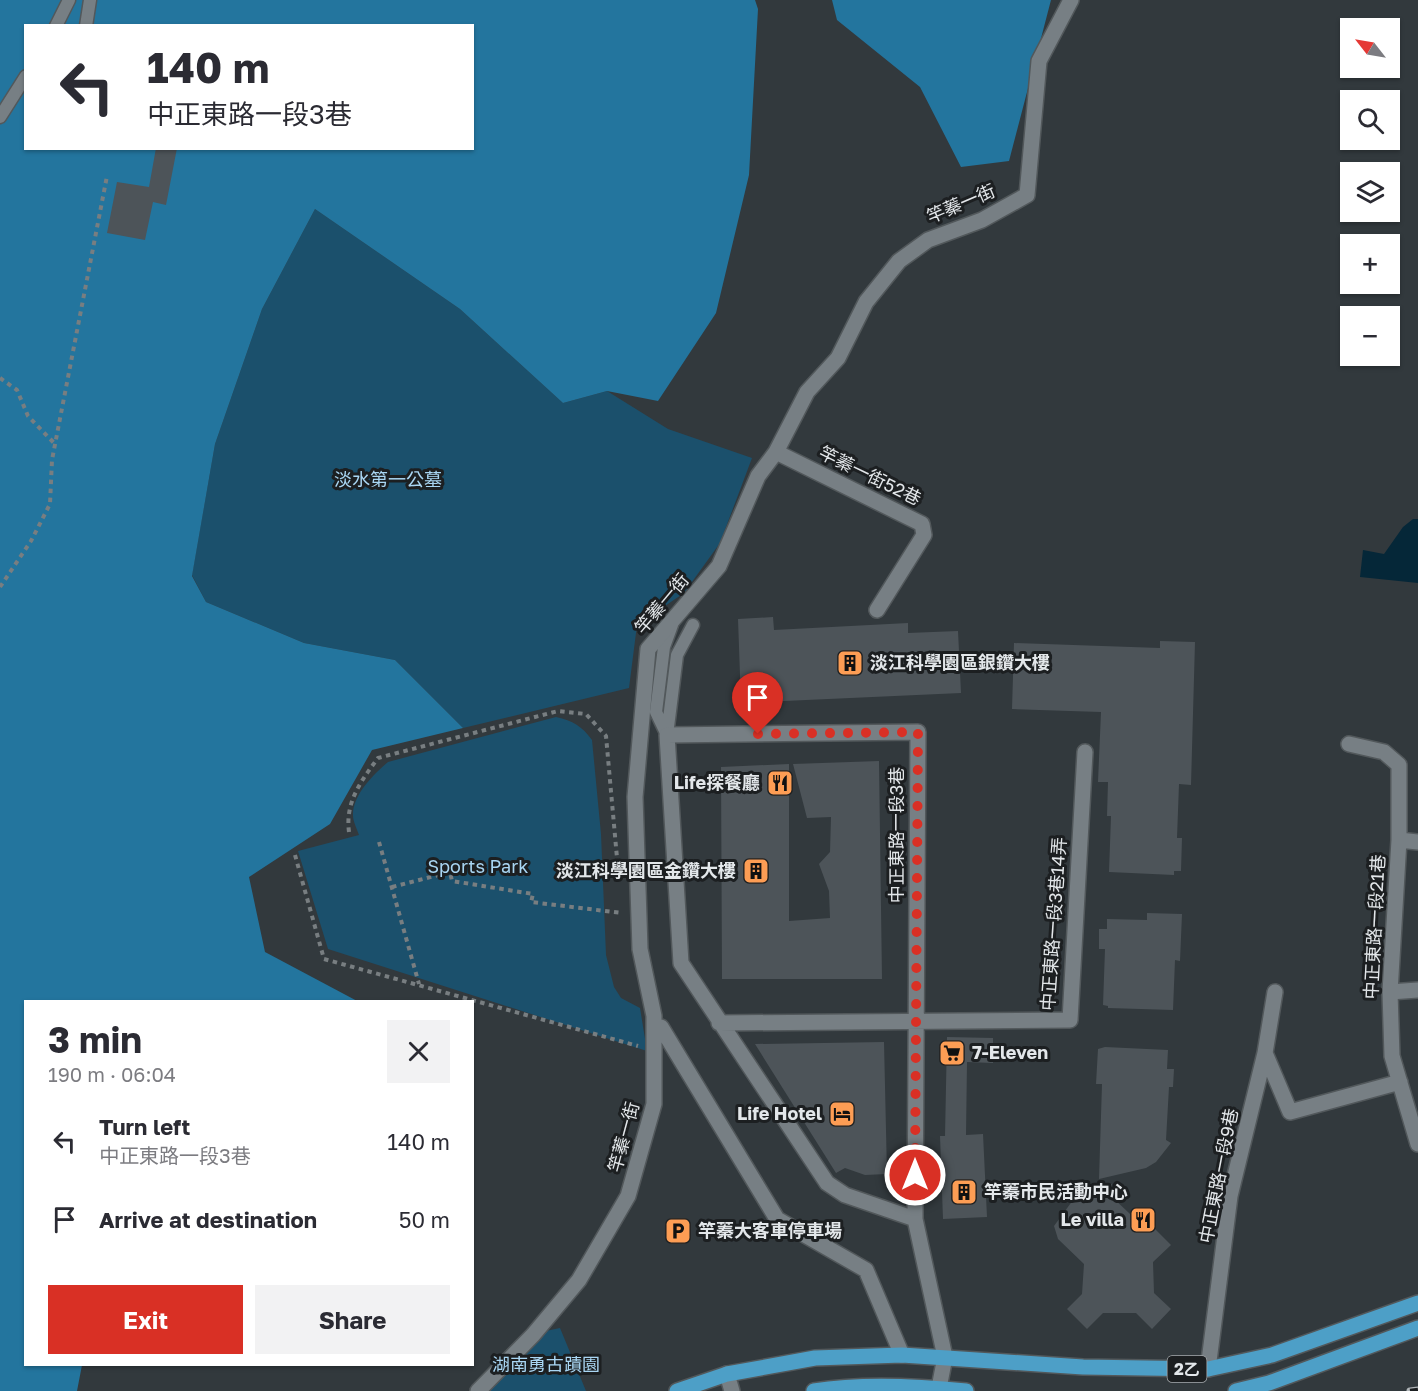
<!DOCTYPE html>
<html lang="en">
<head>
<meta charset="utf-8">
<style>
	body { margin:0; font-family:"Golos Text","Noto Sans TC",sans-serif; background:#f2f2f3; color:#2b2b33; height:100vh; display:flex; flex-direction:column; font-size:22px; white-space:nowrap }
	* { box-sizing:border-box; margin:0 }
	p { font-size:20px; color:#7c7c81 }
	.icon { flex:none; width:33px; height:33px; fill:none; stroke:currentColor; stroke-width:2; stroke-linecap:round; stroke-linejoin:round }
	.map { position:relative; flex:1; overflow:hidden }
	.details { position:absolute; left:24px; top:1000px; width:450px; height:366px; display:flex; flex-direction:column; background:#fff; border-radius:0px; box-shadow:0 2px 4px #0004 }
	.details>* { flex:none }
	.banner { position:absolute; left:24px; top:24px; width:450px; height:126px; border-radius:0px; box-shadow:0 2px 4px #0004; background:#fff; color:#2b2b33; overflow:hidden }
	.needle { width:39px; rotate:301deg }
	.tools { position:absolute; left:1340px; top:18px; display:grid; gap:12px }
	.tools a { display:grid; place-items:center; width:60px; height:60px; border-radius:0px; background:#fff; box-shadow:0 2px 4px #0004; font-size:30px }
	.pin { position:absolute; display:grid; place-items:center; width:51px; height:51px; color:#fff; margin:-62px -26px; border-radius:50% 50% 50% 0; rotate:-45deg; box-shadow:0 0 6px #0007 }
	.pin .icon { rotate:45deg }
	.me { position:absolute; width:66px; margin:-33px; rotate:0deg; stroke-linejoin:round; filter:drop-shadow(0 0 4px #0008) }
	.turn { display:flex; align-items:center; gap:21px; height:126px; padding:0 24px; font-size:27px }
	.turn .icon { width:78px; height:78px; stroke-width:2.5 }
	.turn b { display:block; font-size:42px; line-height:51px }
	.round { display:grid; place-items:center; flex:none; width:63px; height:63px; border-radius:0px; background:#f2f2f3 }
	.headline { display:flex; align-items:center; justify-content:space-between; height:102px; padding:0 24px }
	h1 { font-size:36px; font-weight:700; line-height:45px }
	.action { display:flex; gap:12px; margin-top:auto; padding:12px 24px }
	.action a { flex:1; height:69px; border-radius:0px; background:#d93025; color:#fff; font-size:24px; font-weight:700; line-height:69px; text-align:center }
	.action a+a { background:#f2f2f3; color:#2b2b33 }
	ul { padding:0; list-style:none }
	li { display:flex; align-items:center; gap:18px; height:78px; padding:0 24px }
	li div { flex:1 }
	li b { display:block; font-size:22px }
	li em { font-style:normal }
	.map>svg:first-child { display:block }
	.green { fill:#1b506c }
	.forest { fill:#23759e; fill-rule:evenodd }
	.water { fill:#052738 }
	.building { fill:#4d5459 }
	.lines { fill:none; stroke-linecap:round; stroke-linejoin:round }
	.service-casing { stroke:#52585b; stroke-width:15 }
	.minor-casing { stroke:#52585b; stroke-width:18 }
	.primary-casing { stroke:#52585b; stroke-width:18 }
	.path { stroke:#787e81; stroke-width:4; stroke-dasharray:4.5 4.5; stroke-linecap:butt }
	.service { stroke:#777f84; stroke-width:12 }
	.minor { stroke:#777f84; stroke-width:15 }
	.primary { stroke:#4d9fc7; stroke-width:15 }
	.rail-casing { stroke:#b0b5b8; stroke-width:7 }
	.rail { stroke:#1c1f21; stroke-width:4.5; stroke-dasharray:14; stroke-linecap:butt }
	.route { stroke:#d93025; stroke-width:10; stroke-dasharray:0 18 }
	.labels { text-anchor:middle; stroke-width:6; stroke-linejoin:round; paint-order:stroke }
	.shield { fill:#1c1f21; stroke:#a7abae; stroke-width:1.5 }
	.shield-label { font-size:16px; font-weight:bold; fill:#e3e7ea }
	.street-label { font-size:18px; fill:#e3e7ea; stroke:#1c1f21 }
	.park-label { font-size:18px; fill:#a9d6f3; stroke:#1c1f21 }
	.poi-label { font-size:18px; font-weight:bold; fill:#e3e7ea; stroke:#1c1f21; text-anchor:start }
</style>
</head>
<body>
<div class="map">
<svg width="1418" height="1391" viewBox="0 0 1418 1391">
	<rect width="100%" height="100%" fill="#32393d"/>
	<!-- green -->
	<path class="green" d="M315,209L460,309L563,403L607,391L668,429L752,458L720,543L684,593L637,625L629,688L463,728L395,660L304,643L206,602L192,575L215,444L262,309Z
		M556,717C573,721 582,726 592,740L601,834L606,955L614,987L621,998L640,1008L647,1051L328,949L298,851L359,835C357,829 353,821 353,816C352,795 374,774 388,762Z
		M560,1328L586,1391H486L541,1332Z"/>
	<!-- forest -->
	<path class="forest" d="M0,0H755L758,9L749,175L716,313L658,401L607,391L563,403L460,309L315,209L262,309L215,444L192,576L206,602L304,643L395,660L463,728L372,750L330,824L249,877L265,952L359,1002H26V1365H82L77,1391H0ZM26,26H472V148H26Z
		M832,0H1051L1009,161L961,167L920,87L837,20Z"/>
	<!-- water -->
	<path class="water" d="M1413,519H1418V583L1360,577L1363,550L1384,554L1403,527Z"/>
	<!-- building -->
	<path class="building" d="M156,148H177L166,205L153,202L145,240L107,233L117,182L149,187Z
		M773,617L774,630L908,623V633L958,631L961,693L741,703L738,619Z
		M1160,641L1195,642L1191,785L1179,784L1177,838H1182L1181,871H1174V875L1109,872L1111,816H1107L1108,782H1098L1101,712L1012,709L1014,643L1160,648Z
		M879,761L882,979H722L721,767L789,764V921L830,918L829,891L819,864L830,852L831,817L807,818L793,764Z
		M1147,913L1182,914L1180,961L1175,960L1173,1010L1108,1008V1006L1103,1005L1105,949H1099V929H1107V919L1147,920Z
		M947,1037L993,1038V1063L967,1062L966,1135L983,1134L987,1217L943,1219L940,1136H945Z
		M884,1042L887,1174L865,1175L845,1168L836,1173L755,1044Z
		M1105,1047L1168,1050L1167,1069H1174L1173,1087H1169L1166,1140L1171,1143L1156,1162L1146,1168L1099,1179L1102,1084H1096L1098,1049Z
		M1112,1184V1197L1146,1229L1151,1225L1171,1245L1153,1262L1154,1293L1171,1309L1152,1329L1136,1313H1103L1087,1329L1067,1309L1082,1294L1084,1264L1058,1239L1054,1226L1084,1185Z"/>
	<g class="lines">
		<!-- service casing -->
		<g class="service-casing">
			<path id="service" d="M56,26L69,0
				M86,26L90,0
				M0,117L26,76
				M672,625L664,647L656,712L667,735L677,655L693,625"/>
		</g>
		<!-- minor casing -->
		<g class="minor-casing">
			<path id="minor" d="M776,452L922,524L924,535L877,610
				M1349,744L1384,752L1399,765V840L1390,992L1392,1056L1418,1144
				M1399,840L1418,842
				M1390,992L1418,990
				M719,1023L1070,1020L1085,752
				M661,1027L777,1219L866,1270L902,1355
				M1265,1053L1290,1112L1400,1082
				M915,1219L845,1195L827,1183L681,963L667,735L918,732L915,1219L945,1357L939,1388
				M1208,1369L1230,1196L1265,1053L1275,992
				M727,1374L732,1391
				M478,1391L533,1335L579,1280L628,1196L654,1104V1016L640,949L635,797L648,649L719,566L758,476L776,452L807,392L838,358L866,302L899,261L928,240L982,220L1027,195L1039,61L1071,0"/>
		</g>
		<!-- primary casing -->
		<g class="primary-casing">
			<path id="primary" d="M677,1391L727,1374L815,1358L902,1355L1083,1367L1208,1369L1272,1355L1418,1303
				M814,1391C863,1383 917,1386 966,1391
				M1236,1391L1269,1383L1418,1328"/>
		</g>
		<!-- path -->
		<path class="path" d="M0,378L17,390L28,416L55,444
			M0,587L31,541L50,504L52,460L107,176
			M349,832C345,802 361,781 378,758L558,711L586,714L606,736L617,858
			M379,842L419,984
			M295,855L324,959L638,1046
			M392,887L450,872L452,881L533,894L531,902L622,913"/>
		<!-- service -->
		<use href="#service" class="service"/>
		<!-- minor -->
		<use href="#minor" class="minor"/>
		<!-- primary -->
		<use href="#primary" class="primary"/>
		<!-- rail casing -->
		<g class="rail-casing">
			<path id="rail" d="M1410,1391L1418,1390"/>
		</g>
		<!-- rail -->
		<use href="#rail" class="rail"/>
	</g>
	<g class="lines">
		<!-- route -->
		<path class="route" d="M758,734L918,732L915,1175"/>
	</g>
	<!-- icons -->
	<defs>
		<g id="building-square" transform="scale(1.35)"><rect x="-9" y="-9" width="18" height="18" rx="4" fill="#fd9d54" stroke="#1c1f21"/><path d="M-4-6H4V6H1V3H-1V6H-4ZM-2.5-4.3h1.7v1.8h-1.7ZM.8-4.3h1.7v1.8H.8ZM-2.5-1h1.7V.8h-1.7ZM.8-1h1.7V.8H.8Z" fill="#111"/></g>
		<g id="restaurant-square" transform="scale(1.35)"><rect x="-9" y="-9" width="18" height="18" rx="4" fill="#fd9d54" stroke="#1c1f21"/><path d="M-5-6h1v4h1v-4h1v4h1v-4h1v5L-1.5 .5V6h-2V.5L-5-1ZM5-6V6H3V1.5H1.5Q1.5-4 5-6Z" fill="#111"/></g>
		<g id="supermarket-square" transform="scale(1.35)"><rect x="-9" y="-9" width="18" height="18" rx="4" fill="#fd9d54" stroke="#1c1f21"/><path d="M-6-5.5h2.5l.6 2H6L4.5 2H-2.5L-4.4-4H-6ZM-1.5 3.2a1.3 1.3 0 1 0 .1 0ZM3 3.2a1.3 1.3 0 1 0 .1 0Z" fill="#111"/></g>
		<g id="hotel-square" transform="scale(1.35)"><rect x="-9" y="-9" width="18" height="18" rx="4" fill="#fd9d54" stroke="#1c1f21"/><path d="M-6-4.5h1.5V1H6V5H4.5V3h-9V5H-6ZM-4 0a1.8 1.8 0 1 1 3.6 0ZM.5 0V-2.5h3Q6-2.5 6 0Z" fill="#111"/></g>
		<g id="parking-square" transform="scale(1.35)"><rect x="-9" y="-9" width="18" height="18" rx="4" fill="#fd9d54" stroke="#1c1f21"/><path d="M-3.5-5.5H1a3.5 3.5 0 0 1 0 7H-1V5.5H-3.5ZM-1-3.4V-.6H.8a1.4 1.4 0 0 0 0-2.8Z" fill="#111"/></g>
	</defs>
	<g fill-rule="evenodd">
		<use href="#building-square" x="850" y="663"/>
		<use href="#restaurant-square" x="780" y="783"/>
		<use href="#building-square" x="756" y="871"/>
		<use href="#supermarket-square" x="952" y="1053"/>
		<use href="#hotel-square" x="842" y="1114"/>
		<use href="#building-square" x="964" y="1192"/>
		<use href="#restaurant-square" x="1143" y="1220"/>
		<use href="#parking-square" x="678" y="1231"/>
	</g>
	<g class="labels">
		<!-- shield labels -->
		<rect class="shield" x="1167.5" y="1356" width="39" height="26" rx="4.5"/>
		<g class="shield-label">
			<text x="1187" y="1375">2乙</text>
		</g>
		<!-- street labels -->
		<g class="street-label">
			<text transform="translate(961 204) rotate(-23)" y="6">竿蓁一街</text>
			<text transform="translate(870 476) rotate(26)" y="6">竿蓁一街52巷</text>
			<text transform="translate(662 604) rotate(-50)" y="6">竿蓁一街</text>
			<text transform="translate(897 835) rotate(-90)" y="6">中正東路一段3巷</text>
			<text transform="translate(1054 924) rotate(-86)" y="6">中正東路一段3巷14弄</text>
			<text transform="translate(1375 927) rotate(-87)" y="6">中正東路一段21巷</text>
			<text transform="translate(624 1137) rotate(-75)" y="6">竿蓁一街</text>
			<text transform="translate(1219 1176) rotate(-79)" y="6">中正東路一段9巷</text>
		</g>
		<!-- park labels -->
		<g class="park-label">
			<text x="388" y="486">淡水第一公墓</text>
			<text x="478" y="873">Sports Park</text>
			<text x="546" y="1371">湖南勇古蹟園</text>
		</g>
		<!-- poi labels -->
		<g class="poi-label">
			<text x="870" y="669">淡江科學園區銀鑽大樓</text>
			<text x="760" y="789" text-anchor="end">Life探餐廳</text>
			<text x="736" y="877" text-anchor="end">淡江科學園區金鑽大樓</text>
			<text x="972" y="1059">7-Eleven</text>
			<text x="822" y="1120" text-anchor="end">Life Hotel</text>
			<text x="984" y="1198">竿蓁市民活動中心</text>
			<text x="1124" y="1226" text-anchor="end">Le villa</text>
			<text x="698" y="1237">竿蓁大客車停車場</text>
		</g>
	</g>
</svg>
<div class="tools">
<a><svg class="needle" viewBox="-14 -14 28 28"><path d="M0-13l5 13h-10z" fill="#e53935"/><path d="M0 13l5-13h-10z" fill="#7c7c81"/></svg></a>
<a><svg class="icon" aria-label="search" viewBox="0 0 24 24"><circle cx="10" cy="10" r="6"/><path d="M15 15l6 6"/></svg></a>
<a><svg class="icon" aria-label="layers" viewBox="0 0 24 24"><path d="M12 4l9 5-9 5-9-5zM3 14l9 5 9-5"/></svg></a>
<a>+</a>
<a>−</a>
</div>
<div class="pin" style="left:758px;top:734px;background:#d93025"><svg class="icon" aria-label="arrive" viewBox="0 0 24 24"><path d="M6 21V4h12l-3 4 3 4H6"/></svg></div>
<svg class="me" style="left:915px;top:1175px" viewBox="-20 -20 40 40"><circle r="17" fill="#d93025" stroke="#fff" stroke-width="3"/><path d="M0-11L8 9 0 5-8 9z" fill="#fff"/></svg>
<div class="banner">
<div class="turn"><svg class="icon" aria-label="left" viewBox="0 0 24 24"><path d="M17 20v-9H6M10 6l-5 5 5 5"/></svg><div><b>140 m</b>中正東路一段3巷</div></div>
</div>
<section class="details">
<div class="headline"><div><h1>3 min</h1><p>190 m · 06:04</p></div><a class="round"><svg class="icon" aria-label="close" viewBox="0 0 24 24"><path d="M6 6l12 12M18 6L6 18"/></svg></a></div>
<ul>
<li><svg class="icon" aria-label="left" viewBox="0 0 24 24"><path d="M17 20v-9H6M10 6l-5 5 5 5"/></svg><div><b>Turn left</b><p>中正東路一段3巷</p></div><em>140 m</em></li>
<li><svg class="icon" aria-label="arrive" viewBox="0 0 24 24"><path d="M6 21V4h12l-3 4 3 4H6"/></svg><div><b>Arrive at destination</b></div><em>50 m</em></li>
</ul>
<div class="action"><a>Exit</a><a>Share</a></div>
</section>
</div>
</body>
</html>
